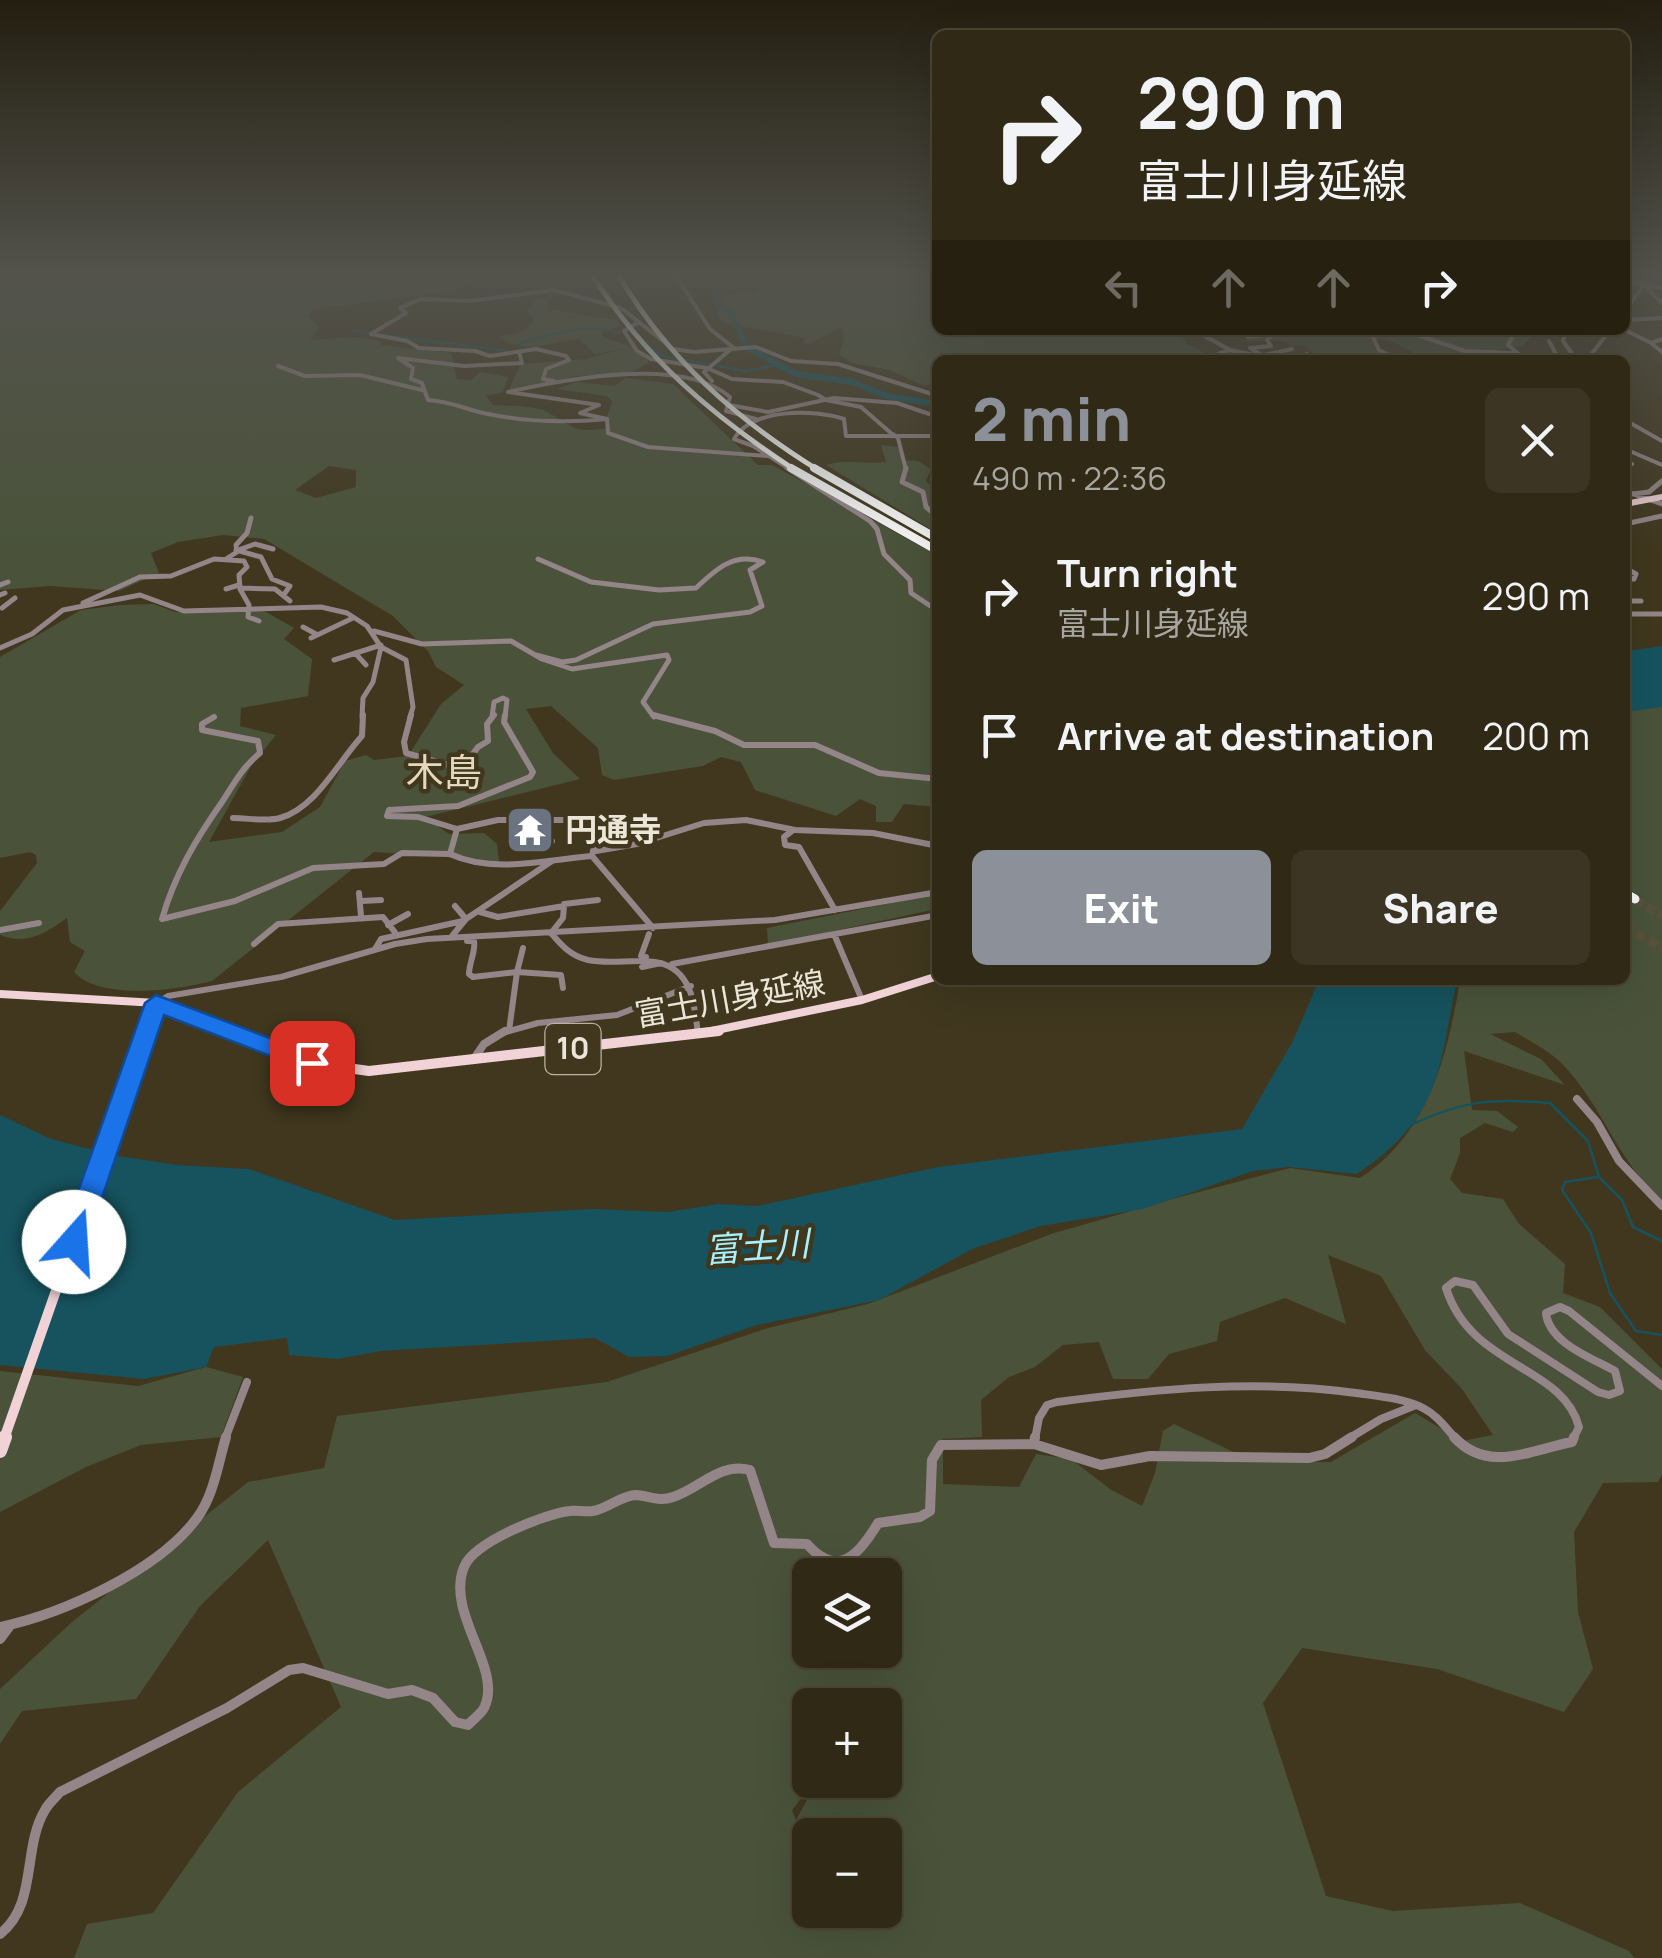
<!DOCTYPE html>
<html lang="en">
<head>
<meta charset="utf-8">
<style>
	body { margin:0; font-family:Manrope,"Noto Sans JP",sans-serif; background:#3c3523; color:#f1f3f6; height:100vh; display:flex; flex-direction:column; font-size:38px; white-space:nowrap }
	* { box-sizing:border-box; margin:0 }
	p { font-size:32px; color:#a8a6a1 }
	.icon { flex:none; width:55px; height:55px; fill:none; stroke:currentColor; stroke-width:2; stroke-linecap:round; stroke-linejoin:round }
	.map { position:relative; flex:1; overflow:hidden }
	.side { position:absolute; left:932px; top:355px; width:698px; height:630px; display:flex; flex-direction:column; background:#302916; border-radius:15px; box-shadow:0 10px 40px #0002,0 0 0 2px #4b4535 }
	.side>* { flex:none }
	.guide { position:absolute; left:932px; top:30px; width:698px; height:305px; border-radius:15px; box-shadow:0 10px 40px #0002,0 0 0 2px #4b4535; background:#302916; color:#f1f3f6; overflow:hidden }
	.tools { position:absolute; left:792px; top:1558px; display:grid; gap:20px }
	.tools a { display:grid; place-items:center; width:110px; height:110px; border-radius:15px; background:#302916; box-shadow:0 10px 40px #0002,0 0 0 2px #4b4535; font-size:50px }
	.pin { position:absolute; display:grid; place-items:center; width:85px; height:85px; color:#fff; margin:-42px; border-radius:20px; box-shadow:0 5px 15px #0006 }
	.me { position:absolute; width:110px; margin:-55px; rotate:19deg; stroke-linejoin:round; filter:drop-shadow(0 0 8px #0008) }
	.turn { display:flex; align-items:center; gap:35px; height:210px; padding:0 40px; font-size:45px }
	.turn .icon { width:130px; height:130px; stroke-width:2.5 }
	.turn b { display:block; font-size:70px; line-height:85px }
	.lanes { display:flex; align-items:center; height:95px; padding:0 40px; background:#0003; justify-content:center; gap:50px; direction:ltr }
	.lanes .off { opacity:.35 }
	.round { display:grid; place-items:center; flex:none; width:105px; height:105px; border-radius:15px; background:#3c3523 }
	.summary { display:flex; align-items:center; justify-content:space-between; height:170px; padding:0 40px }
	h1 { font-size:60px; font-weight:800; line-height:75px; color:#8c9099 }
	.primary-button { display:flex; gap:20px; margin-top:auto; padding:20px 40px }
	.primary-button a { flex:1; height:115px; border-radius:15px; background:#8c9099; color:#fff; font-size:40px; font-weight:800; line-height:115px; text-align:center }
	.primary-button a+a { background:#3c3523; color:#f1f3f6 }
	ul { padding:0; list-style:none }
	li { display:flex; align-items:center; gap:30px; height:140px; padding:0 40px }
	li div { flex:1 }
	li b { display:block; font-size:38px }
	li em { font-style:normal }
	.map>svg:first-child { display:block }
	.green { fill:#4a533a; fill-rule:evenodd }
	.water { fill:#16535e }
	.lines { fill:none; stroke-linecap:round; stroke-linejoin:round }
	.stream { stroke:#16535e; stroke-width:2.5 }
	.river { stroke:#16535e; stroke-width:6 }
	.highway-tunnel { stroke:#5a513a; stroke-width:9; stroke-dasharray:9 5; stroke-linecap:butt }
	.minor-far4 { stroke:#948588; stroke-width:4 }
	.minor-far3 { stroke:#948588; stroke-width:5 }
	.minor-far2 { stroke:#948588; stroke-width:6 }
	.minor-far1 { stroke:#948588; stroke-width:8 }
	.minor { stroke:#948588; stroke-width:10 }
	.major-far3 { stroke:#f0d2d7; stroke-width:6 }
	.major-far2 { stroke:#f0d2d7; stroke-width:8 }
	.major-far1 { stroke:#f0d2d7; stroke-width:10 }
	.major { stroke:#f0d2d7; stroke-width:14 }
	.highway { stroke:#fbfbfb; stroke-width:9 }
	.minor-bridge { stroke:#948588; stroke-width:4 }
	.highway-bridge-far1 { stroke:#fbfbfb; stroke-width:5 }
	.highway-bridge { stroke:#fbfbfb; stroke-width:8 }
	.route { fill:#1a73e8; stroke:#114b97; stroke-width:2.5 }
	.labels { text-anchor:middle; stroke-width:9; stroke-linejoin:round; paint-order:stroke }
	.shield { fill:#40371e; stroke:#b8b2a0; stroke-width:2.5 }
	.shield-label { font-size:30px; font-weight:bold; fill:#ebe6d7 }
	.poi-label { font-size:32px; font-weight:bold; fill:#ebe6d7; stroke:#40371e; text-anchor:start }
	.street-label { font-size:32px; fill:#ebe6d7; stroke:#40371e }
	.water-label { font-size:35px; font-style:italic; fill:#a7f0ff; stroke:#40371e }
	.quarter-label { font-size:38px; fill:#e4d9bc; stroke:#40371e }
</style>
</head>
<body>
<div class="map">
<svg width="1662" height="1958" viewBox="0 0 1662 1958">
	<rect width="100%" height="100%" fill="#40371e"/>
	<!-- green -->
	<path class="green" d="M0,276H498L439,293L314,309L307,315L319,327L310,340L356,337L381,341V345L451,353L457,379L471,380L480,372L508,377L503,392L486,396L493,405C510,406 535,405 549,413C577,429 573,433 608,428L606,419L612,402L607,396L557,389L577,382L615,386L626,378L673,384L758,465H772L937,555V807L904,804L892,822H876V806L860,799L836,816L755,790L741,762L721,757L703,766L614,780L602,775L598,748L551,706L526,709L553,753L580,779L425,817L449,834L484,833L497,844L499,862L475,865L447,857L374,852L212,981C178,990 100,1001 74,972L85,951L70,942L67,918C46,933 26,946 0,935V911L37,863L36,855L30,852L0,858V657L81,610L121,605L154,604L175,612L246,608L266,612L294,628L284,639L312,659L308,696L241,708L240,726L276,735L251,766L209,842L282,832L320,807L345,761L366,755L374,760L408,756L441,704L464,685L436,667L428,651L393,616L264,539L223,535L178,542L151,553L159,573L119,591L50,586L0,590ZM329,466L356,470V487L316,498L295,490Z
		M736,276H937L938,330H1160L1181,336L1187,344L1205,353L1202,360H938L937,381L924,386L890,370L852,363L839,355L844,338L841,327L809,344L803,343L806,338L723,323L716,313L724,305L720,301L722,295L757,292L756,287Z
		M538,297L548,299L549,310L617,320L620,326L602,332L604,338L633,347L649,362L631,373L576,376L508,392L521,364L586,359L627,348L595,354L579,339C542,342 535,356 497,337C512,334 530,335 534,317L526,312Z
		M1253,330H1537L1524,345L1486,352L1487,356C1472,360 1446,364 1431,360C1408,354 1396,336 1371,340L1391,358L1309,360L1308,355L1314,353L1303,345L1288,346L1290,344C1273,336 1259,343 1242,341L1254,338Z
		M881,445L898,447L902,460L918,461L931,469L926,481L937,492V533L826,465C848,458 864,465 886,462Z
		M1662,706V1201C1620,1164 1603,1108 1566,1068C1552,1052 1533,1043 1515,1032L1490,1034L1541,1059L1565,1085L1464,1051L1472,1110L1497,1111L1518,1127L1513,1132L1485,1123L1460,1138V1153L1450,1179L1462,1193L1503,1199L1519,1224L1565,1264L1563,1293L1600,1307L1662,1369V1474L1658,1482L1603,1483L1574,1532L1578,1612L1593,1669L1564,1712L1437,1669L1302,1648L1263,1703L1326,1896L1393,1911L1520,1903L1629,1951L1634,1958H74L87,1924L153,1913L238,1792L341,1707L268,1540L200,1606L136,1699L22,1711L0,1744V1689L72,1622L248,1482L324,1468L337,1416L607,1382L768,1328L868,1304L1051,1234L1180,1197L1290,1168L1360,1178C1428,1135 1448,1055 1460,980H1625V898L1636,894L1625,886V712ZM1328,1255L1381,1276L1425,1350L1462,1389L1493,1435L1462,1441L1415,1413L1331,1462H1255L1174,1424L1163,1431L1155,1473L1142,1506L1110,1489L1071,1459L1036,1454L1019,1487L943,1484V1439L982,1437L981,1400L1009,1377L1035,1367L1063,1345L1099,1342L1113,1379H1148L1169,1354L1217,1341L1220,1322L1285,1298L1346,1324ZM810,1575H885V1650H810ZM810,1705H885V1780H818L796,1820L792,1810L816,1780H810ZM810,1835H885V1910H810Z
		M937,894V909L768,945L767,928Z
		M206,1367L243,1377L221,1437L141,1445L86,1467L0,1512V1371L138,1386Z"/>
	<!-- water -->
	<path class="water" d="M1662,646V707L1625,712V657L1633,650Z
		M1319,980H1457C1438,1072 1442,1116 1357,1174L1289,1167L1253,1171L1143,1209L1041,1226L972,1249L879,1300L757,1325L667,1356L629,1357L595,1338L381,1351L337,1359L289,1355L287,1338L214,1347L206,1367L144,1379L0,1365V1115L51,1139L112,1155L177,1165L249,1169L395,1220L593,1209L668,1212L718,1204L757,1206L938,1167L1242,1129L1293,1041Z"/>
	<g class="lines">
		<!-- stream -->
		<path class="stream" d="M353,331L371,333
			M384,335L508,351
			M646,342L659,355L677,359
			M520,349V343C553,334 586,322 620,333
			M685,360L745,371L778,365L787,368
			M1413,1124C1468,1099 1490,1099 1550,1103L1588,1141L1599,1177L1622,1200L1633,1227L1662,1241
			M1597,1177L1565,1182L1562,1190L1591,1233L1610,1293L1636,1331L1662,1335"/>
		<!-- river -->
		<path class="river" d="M714,276L718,305L733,315L746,347L796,374L852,382L886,396L938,404
			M1625,279L1662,286
			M1210,356L1233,351L1271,360"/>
		<!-- highway-tunnel -->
		<path class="highway-tunnel" d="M1635,899L1662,916
			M1625,926L1662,949"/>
		<!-- minor-far4 -->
		<path class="minor-far4" d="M676,276L710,329L734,348
			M930,276L938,278
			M1625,282L1662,288
			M1648,289L1662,303
			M1625,311L1642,288L1636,276
			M1625,320L1662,318
			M639,322L624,331L637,351L651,359L707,368L732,379L783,382L818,395
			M1194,330L1230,350L1278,360
			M1247,330L1248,337L1273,334L1267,340L1271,346L1250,348L1268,359
			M1516,330L1508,345L1525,359
			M1566,330L1563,341L1575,358
			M1625,330L1651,343
			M1420,336L1465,351L1514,353
			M1373,337L1379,350L1399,360
			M1662,339L1651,343L1662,352
			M1549,341L1557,356
			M1307,354L1309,360
			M520,355L522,363L464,366L398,358L413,368L411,379L422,383L428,400C450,401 467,410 488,414C528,422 567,423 607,419
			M1264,355L1292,349
			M1524,356L1575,357
			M1593,359H1597
			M1215,360L1218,354L1229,350
			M1587,360L1610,330
			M278,366L305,376L360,375L422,390
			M554,381L543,379L546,369L569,360L566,356L536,349L490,356L475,351L419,348L407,341L371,334L406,313L400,308L421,299L470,301L554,290L621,308L673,349L694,352L756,347L791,361L838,364L938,396
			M712,381L704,372L730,350
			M826,400L861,407L892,434
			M729,405L768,412L834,398L897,403L938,417
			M607,419L580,413L599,405L508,392C566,379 683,356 730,397L726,411L756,419
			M607,419L608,433L648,447L768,456
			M1625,420L1662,441
			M898,438L906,470
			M1625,449L1662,465
			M1625,465L1632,464
			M791,470L753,446L734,439C752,408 814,409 844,419L846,436H938"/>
		<!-- minor-far3 -->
		<path class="minor-far3" d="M787,468L870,521L877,529L884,554L910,580L911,593L938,611
			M906,468L902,482L923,492L926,507L938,517
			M1625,491L1662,504
			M1633,494L1649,492L1662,481
			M938,500V508
			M1625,524L1662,516
			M241,549L255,544L273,549
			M236,550L261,557L272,579L290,586L285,593
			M226,559L237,552L236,545L247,533L251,518
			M1625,568L1636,574L1634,579H1625
			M0,585L8,582
			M226,589L239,585
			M240,589L249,605L248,617L259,621
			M0,595L5,593
			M1625,601H1641
			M83,603L140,577L171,576L214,559L244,561L247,567L239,575L240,588L275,589L290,601
			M2,608L15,598
			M1625,614H1662
			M303,627L316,634
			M374,631L422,644L511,641L542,659L572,669L667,655L669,660L643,702L654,717
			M1625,631L1629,638
			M311,638L353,618
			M381,647L406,660L413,707L410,717
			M0,648L32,634L63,610L140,595L184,611L321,607L347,613L367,626L381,647L373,682L363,698L362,717
			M355,653L366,665
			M536,655L562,662L576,660L653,624L750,612L762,606L750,570L763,562C734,552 716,569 696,588L659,590L591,582L538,559
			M334,660L381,645
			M492,717L494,702L503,698L507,700L505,717"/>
		<!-- minor-far2 -->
		<path class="minor-far2" d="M411,715L404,742L406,753L462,769L478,747L488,741L487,724L494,715
			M505,715L504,722L533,772L530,777L458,806L389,810L387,816L418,817L457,829L498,820H587L597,831L592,856L653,928
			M653,715L715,731L744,745H815L879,773L938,779
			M214,717L202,724V730L258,741L260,753C240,770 236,781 222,802C196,839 175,874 162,919L235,901L313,868L384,864L402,853L450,854
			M233,818C248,818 266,822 280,818C316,808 338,762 362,736L363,715
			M457,829L450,854C493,874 546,860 592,856
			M792,831L784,837L785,845L799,847L835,910
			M531,838L534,843L552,841
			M596,851L637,844L704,823L746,820L795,830L873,833L938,846
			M359,893L361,916
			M362,901L381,900
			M564,904L598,900
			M455,906L466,919
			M480,912L498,917L564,906L563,918L551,933
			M388,925L408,914
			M0,930L39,923
			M551,933C562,946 571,956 588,960C626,968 674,944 691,994C695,1006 696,1021 698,1033
			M834,934L862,1000
			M452,936L466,919L552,861
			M467,941H474C476,951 469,963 469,974L473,977L517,972L509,1031
			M254,944L278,924L383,917L397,935
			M523,948L517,972L561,975L563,988
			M375,949L381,939L463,921
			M646,957L641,956L649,934
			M672,964L938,915
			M642,967L661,963
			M157,1003L168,996L281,977L395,944L427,939L775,920L938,892
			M499,1034L538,1023L617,1015L691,986"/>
		<!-- minor-far1 -->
		<path class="minor-far1" d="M473,1060L484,1044L505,1031
			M1577,1099L1597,1122L1619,1161L1662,1206
			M225,1439L247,1382
			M1035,1439L1039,1418L1047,1405L1057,1402C1157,1389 1255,1379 1356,1393C1377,1396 1403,1398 1423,1408C1437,1415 1446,1428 1456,1439
			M1348,1439L1381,1419L1416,1405
			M1573,1439L1579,1427C1563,1365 1471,1368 1446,1288L1455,1281L1473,1285L1508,1334L1598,1392L1609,1395L1620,1391L1615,1371C1592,1358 1549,1343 1546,1313L1560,1307L1569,1311L1662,1386"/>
		<!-- minor -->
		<path class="minor" d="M1454,1437C1488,1474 1530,1450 1572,1442L1574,1437
			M1034,1444L1035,1437
			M0,1627C62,1614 158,1571 197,1518C214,1495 218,1464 226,1437
			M0,1639L9,1627
			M0,1934C38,1904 22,1848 45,1810C48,1804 55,1798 60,1792L227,1708L289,1670L303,1668L388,1694L412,1690L433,1698L455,1722L468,1725C472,1720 481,1714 484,1708C504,1669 445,1614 464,1567C474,1542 544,1514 570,1511C577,1510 585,1512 593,1511C607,1509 622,1495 636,1495C650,1496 659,1502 673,1497C701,1488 719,1462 750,1470L774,1543L807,1544C838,1579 859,1555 878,1523L920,1517L930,1511L932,1460L941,1445L1034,1444L1101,1465L1150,1456L1309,1458L1325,1454L1352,1437"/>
		<!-- major-far3 -->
		<path class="major-far3" d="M1625,504L1662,497"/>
		<!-- major-far2 -->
		<path class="major-far2" d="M0,994L157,1003L233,1034
			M146,1034L157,1003
			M697,1034L862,1000L938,976"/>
		<!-- major-far1 -->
		<path class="major-far1" d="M227,1031L311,1063L369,1071L719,1031
			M4,1439L147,1031"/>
		<!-- major -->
		<path class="major" d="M0,1451L5,1437"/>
		<!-- highway -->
		<path class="highway" d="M1625,893L1635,899"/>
		<!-- minor-bridge -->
		<path class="minor-bridge" d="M818,395L826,400
			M893,434L898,438"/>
		<!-- highway-bridge-far1 -->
		<path class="highway-bridge-far1" d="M593,276C645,359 714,417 795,470
			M619,276C668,359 736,419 818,470"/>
		<!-- highway-bridge -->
		<path class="highway-bridge" d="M791,468L938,551
			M814,468L938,539"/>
	</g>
	<!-- sky -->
	<linearGradient id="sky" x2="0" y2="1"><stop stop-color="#231e10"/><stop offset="0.5" stop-color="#53534c"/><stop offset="1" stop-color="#53534c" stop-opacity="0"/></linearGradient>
	<rect width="1662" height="550" fill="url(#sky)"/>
	<!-- route -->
	<path class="route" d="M156,995L320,1057L324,1063L312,1072L164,1015L87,1242L83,1250L74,1253L64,1250L60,1242L145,1003Z"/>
	<!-- icons -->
	<defs>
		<g id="temple-square" transform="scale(2.5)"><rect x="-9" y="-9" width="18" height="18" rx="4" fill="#6b7280" stroke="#40371e"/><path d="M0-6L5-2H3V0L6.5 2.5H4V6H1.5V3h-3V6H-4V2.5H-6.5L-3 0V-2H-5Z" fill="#fff"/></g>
	</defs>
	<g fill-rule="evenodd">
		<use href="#temple-square" x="530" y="830"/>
	</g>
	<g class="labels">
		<!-- shield labels -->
		<rect class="shield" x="545.5" y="1024" width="55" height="50" rx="8"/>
		<g class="shield-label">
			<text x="573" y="1059">10</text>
		</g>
		<!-- poi labels -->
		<g class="poi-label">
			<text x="565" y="841">円通寺</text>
		</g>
		<!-- street labels -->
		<g class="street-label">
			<text transform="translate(730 999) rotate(-10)" y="11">富士川身延線</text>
		</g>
		<!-- water labels -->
		<g class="water-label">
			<text transform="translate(757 1247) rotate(-4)" y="12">富士川</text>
		</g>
		<!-- quarter labels -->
		<g class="quarter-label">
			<text x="444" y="786">木島</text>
		</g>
	</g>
</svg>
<div class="tools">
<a><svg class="icon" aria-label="layers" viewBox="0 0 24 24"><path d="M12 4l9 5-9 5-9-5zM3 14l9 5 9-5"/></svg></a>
<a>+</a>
<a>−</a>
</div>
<div class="pin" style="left:312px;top:1063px;background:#d93025"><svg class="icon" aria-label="arrive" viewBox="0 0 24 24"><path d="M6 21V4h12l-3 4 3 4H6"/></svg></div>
<svg class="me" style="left:74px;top:1242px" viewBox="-20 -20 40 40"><circle r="19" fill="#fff"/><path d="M0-13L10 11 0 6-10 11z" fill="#1a73e8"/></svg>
<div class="guide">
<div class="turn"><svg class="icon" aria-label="right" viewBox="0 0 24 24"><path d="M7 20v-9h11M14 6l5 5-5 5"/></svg><div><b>290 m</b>富士川身延線</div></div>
<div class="lanes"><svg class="icon off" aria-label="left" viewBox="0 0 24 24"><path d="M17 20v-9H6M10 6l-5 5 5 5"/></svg><svg class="icon off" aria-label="ahead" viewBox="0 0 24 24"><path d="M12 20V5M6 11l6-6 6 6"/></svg><svg class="icon off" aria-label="ahead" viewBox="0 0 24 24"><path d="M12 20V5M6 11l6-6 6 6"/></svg><svg class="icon" aria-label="right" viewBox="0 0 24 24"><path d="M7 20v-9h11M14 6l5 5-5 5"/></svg></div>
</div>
<section class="side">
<div class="summary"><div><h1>2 min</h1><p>490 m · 22:36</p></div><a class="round"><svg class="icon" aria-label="close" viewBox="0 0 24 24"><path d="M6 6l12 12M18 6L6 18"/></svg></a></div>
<ul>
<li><svg class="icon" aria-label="right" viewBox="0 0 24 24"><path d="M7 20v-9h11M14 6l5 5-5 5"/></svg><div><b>Turn right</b><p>富士川身延線</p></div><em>290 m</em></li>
<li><svg class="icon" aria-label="arrive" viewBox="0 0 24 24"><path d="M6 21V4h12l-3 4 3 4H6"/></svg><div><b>Arrive at destination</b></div><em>200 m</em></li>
</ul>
<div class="primary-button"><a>Exit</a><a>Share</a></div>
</section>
</div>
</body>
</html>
